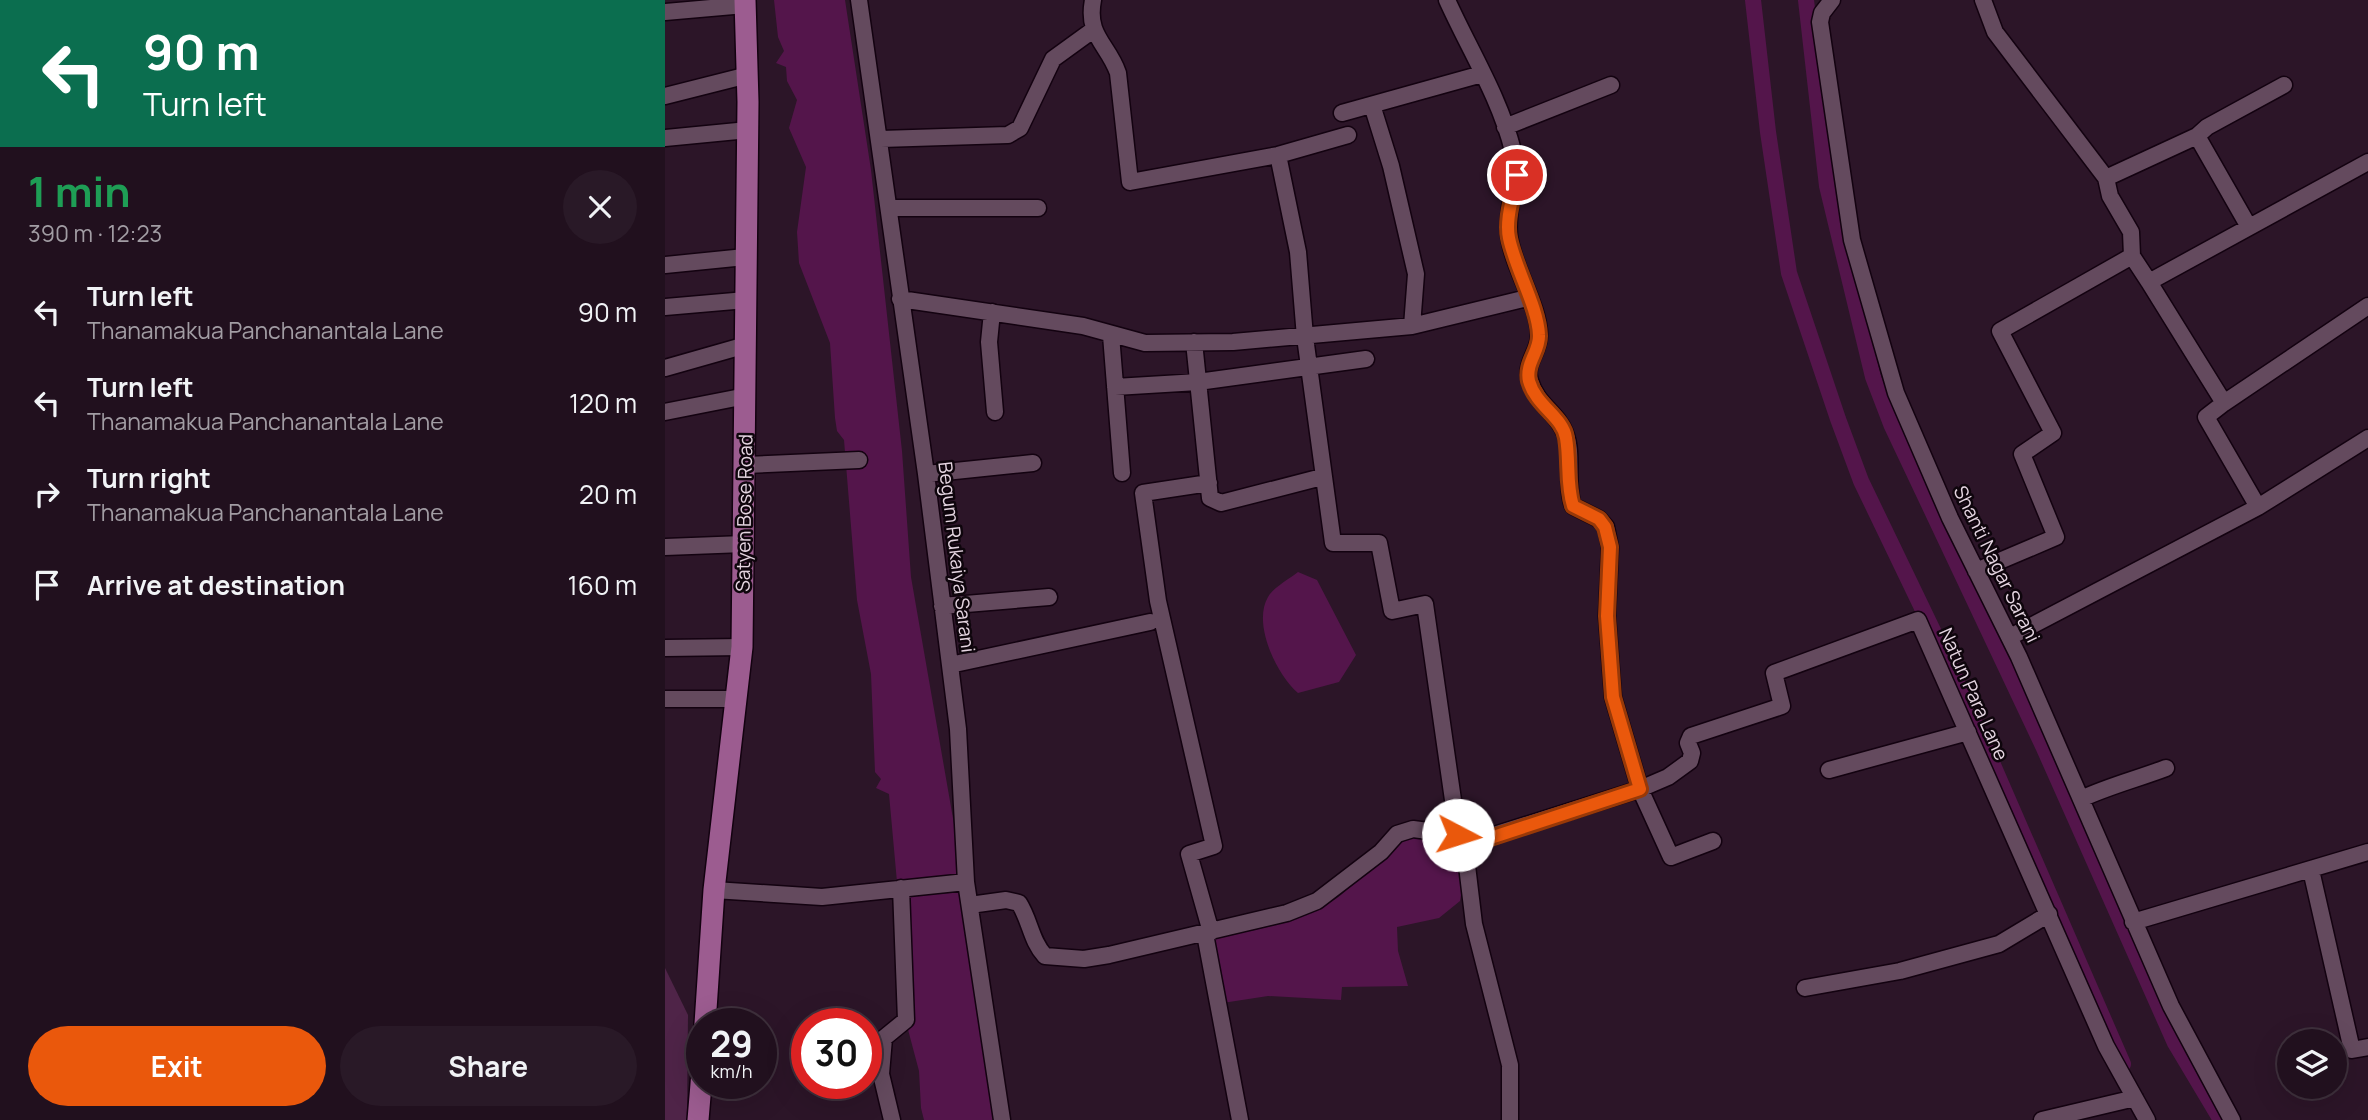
<!DOCTYPE html>
<html lang="en">
<head>
<meta charset="utf-8">
<style>
	body { margin:0; font-family:Manrope,sans-serif; background:#291927; color:#f1f3f6; height:100vh; display:flex; flex-direction:column; font-size:26px; white-space:nowrap }
	* { box-sizing:border-box; margin:0 }
	p { font-size:23px; color:#a29da4 }
	.icon { flex:none; width:38px; height:38px; fill:none; stroke:currentColor; stroke-width:2; stroke-linecap:round; stroke-linejoin:round }
	.map { position:relative; flex:1; overflow:hidden }
	.panel { display:flex; flex-direction:column; background:#21101e; width:665px }
	.panel>* { flex:none }
	.guide { background:#0b6e4f; color:#fff; overflow:hidden }
	.fabs { position:absolute; left:1612px; top:1029px; display:grid; gap:14px }
	.fabs a { display:grid; place-items:center; width:70px; height:70px; border-radius:50%; background:#21101e; box-shadow:0 7px 28px #0002,0 0 0 2px #3e303c; font-size:35px }
	.speed { position:absolute; left:21px; top:1008px; display:flex; gap:14px; font-size:35px; font-weight:700; text-align:center }
	.speed>* { display:grid; place-content:center; width:91px; height:91px; border-radius:50%; background:#21101e; box-shadow:0 7px 28px #0002,0 0 0 2px #3e303c; line-height:1 }
	.speed small { font-size:18px; font-weight:400 }
	.speed .limit { border:10px solid #d22; background:#fff; color:#111 }
	.pin { position:absolute; display:grid; place-items:center; width:60px; height:60px; color:#fff; margin:-30px; border:4px solid #fff; border-radius:50%; box-shadow:0 2px 7px #0007 }
	.me { position:absolute; width:77px; margin:-38px; rotate:95deg; stroke-linejoin:round; filter:drop-shadow(0 0 5px #0008) }
	.turn { display:flex; align-items:center; gap:24px; height:147px; padding:0 28px; font-size:32px }
	.turn .icon { width:91px; height:91px; stroke-width:2.5 }
	.turn b { display:block; font-size:49px; line-height:60px }
	.round { display:grid; place-items:center; flex:none; width:74px; height:74px; border-radius:37px; background:#291927 }
	.head { display:flex; align-items:center; justify-content:space-between; height:119px; padding:0 28px }
	h1 { font-size:42px; font-weight:700; line-height:52px; color:#1e9e55 }
	.action { display:flex; gap:14px; margin-top:auto; padding:14px 28px }
	.action a { flex:1; height:80px; border-radius:42px; background:#ea580c; color:#fff; font-size:28px; font-weight:700; line-height:80px; text-align:center }
	.action a+a { background:#291927; color:#f1f3f6 }
	ul { padding:0; list-style:none }
	li { display:flex; align-items:center; gap:21px; height:91px; padding:0 28px }
	li div { flex:1 }
	li b { display:block; font-size:26px }
	li em { font-style:normal }
	main { display:flex; flex:1; min-height:0 }
	.map>svg:first-child { display:block }
	.green { fill:#4f2448 }
	.water { fill:#54154b }
	.lines { fill:none; stroke-linecap:round; stroke-linejoin:round }
	.canal { stroke:#54154b; stroke-width:16 }
	.minor-casing { stroke:#130210; stroke-width:19 }
	.major-casing { stroke:#130210; stroke-width:24 }
	.minor { stroke:#644a5e; stroke-width:16 }
	.major { stroke:#9c5c90; stroke-width:21 }
	.route-casing { stroke:#983908; stroke-width:18 }
	.route { stroke:#ea580c; stroke-width:12 }
	.labels { text-anchor:middle; stroke-width:5; stroke-linejoin:round; paint-order:stroke }
	.street-label { font-size:19px; fill:#e5d5e1; stroke:#0e050c }
</style>
</head>
<body>
<main>
<section class="panel">
<div class="guide">
<div class="turn"><svg class="icon" aria-label="left" viewBox="0 0 24 24"><path d="M17 20v-9H6M10 6l-5 5 5 5"/></svg><div><b>90 m</b>Turn left</div></div>
</div>
<div class="head"><div><h1>1 min</h1><p>390 m · 12:23</p></div><a class="round"><svg class="icon" aria-label="close" viewBox="0 0 24 24"><path d="M6 6l12 12M18 6L6 18"/></svg></a></div>
<ul>
<li><svg class="icon" aria-label="left" viewBox="0 0 24 24"><path d="M17 20v-9H6M10 6l-5 5 5 5"/></svg><div><b>Turn left</b><p>Thanamakua Panchanantala Lane</p></div><em>90 m</em></li>
<li><svg class="icon" aria-label="left" viewBox="0 0 24 24"><path d="M17 20v-9H6M10 6l-5 5 5 5"/></svg><div><b>Turn left</b><p>Thanamakua Panchanantala Lane</p></div><em>120 m</em></li>
<li><svg class="icon" aria-label="right" viewBox="0 0 24 24"><path d="M7 20v-9h11M14 6l5 5-5 5"/></svg><div><b>Turn right</b><p>Thanamakua Panchanantala Lane</p></div><em>20 m</em></li>
<li><svg class="icon" aria-label="arrive" viewBox="0 0 24 24"><path d="M6 21V4h12l-3 4 3 4H6"/></svg><div><b>Arrive at destination</b></div><em>160 m</em></li>
</ul>
<div class="action"><a>Exit</a><a>Share</a></div>
</section>
<div class="map">
<svg width="1703" height="1120" viewBox="0 0 1703 1120">
	<rect width="100%" height="100%" fill="#2c1528"/>
	<!-- green -->
	<path class="green" d="M0,968L23,1015L22,1120H0Z"/>
	<!-- water -->
	<path class="water" d="M109,0H180L206,170L237,451L246,577L298,876L232,882L224,794L211,788L216,779L210,772L206,674L192,600L179,440L172,431L170,418L165,343L134,263L132,232L141,167L124,128L132,100L122,81L121,67L111,63L119,51L113,37Z
		M633,572L652,580L691,655L674,682L633,693C612,675 587,624 603,597C608,588 624,579 633,572Z
		M748,837L791,841L797,888L795,901L774,918L732,927L733,951L743,986L677,987L676,1000L603,996L551,1004L537,940C582,931 633,925 672,898C693,883 726,844 748,837Z
		M297,892L332,1120H259L256,1108L254,1071L241,1022L233,897Z"/>
	<g class="lines">
		<!-- canal -->
		<path class="canal" d="M1088,0L1103,132L1124,273L1173,419L1196,481L1285,666L1458,1064
			M1141,0L1162,186L1208,377L1226,424L1378,746L1510,1043L1556,1120"/>
		<!-- minor casing -->
		<g class="minor-casing">
			<path id="minor" d="M194,0L261,474L293,729L301,882L337,1120
				M428,0C421,36 443,44 453,73L465,182L613,155L683,135
				M782,0C804,49 835,98 848,151C854,181 841,206 844,235C847,266 875,307 874,336C874,352 859,364 865,381C872,405 892,412 900,433C909,455 900,483 908,506L934,519L941,527L945,547L942,616L948,697L975,789L807,842L800,849L809,924L845,1065V1120
				M1167,0L1157,13L1155,22L1187,240L1231,393L1285,518L1354,657L1506,1006L1567,1120
				M1318,0L1330,32L1441,178L1445,196L1466,232L1467,256
				M0,12L80,5
				M0,96L83,75
				M707,105L726,166L751,274L747,326
				M677,113L817,74
				M840,127L946,85
				M1532,136L1584,227
				M0,138L83,130
				M216,139L343,135L355,128L388,59L428,30
				M613,155L633,252L640,337L668,543H714L727,611L760,604L793,835
				M1441,178L1532,136L1542,127L1619,85
				M225,208H373
				M0,265L80,257
				M235,299L418,326L480,343L568,342L747,326L862,298
				M0,307L81,300
				M327,312L324,342L330,412
				M446,335L457,473
				M529,342L545,498L556,503L657,477
				M0,368L81,345
				M450,387L533,382L701,359
				M1559,403L1703,306
				M0,412L81,396
				M81,465L194,460
				M261,474L368,463
				M544,483L478,493L493,601L549,846L524,854L546,932
				M1593,507L1703,438
				M0,547L79,544
				M1311,571L1391,537L1357,454L1388,433L1335,331L1467,256L1484,282L1703,162
				M277,606L384,597
				M1345,637L1593,507L1541,417L1559,403L1484,282
				M0,648L77,647
				M285,665L485,622
				M0,699H70
				M1164,770L1303,732
				M1416,799C1444,786 1472,779 1501,768
				M1048,841L1006,857L975,789L1003,777L1025,761L1027,753L1023,743L1026,736L1117,706L1109,673L1253,620L1441,1046L1482,1120
				M1646,870L1687,1050L1703,1047
				M49,890L157,897L301,882
				M305,905L341,900L354,903C365,920 366,941 380,956L419,959L444,955L622,913L652,901L716,852L732,834L748,829L793,835L801,842
				M1468,922L1703,852
				M540,934L575,1120
				M1140,988L1235,971L1334,944L1384,914
				M227,1120L216,1074L219,1038L241,1020L236,888
				M1377,1120L1470,1098"/>
		</g>
		<!-- major casing -->
		<g class="major-casing">
			<path id="major" d="M40,1024L49,890L77,647L83,102L80,0
				M33,1120L37,1072"/>
		</g>
		<!-- minor -->
		<use href="#minor" class="minor"/>
		<!-- major -->
		<use href="#major" class="major"/>
	</g>
	<g class="lines">
		<!-- route casing -->
		<g class="route-casing">
			<path id="route" d="M793,835L804,845L975,789L948,697L942,616L945,547L940,527L934,519L908,506C901,484 905,461 901,438C898,417 871,406 864,381C860,363 875,351 874,335C873,307 850,268 844,238C840,218 849,195 852,175"/>
		</g>
		<!-- route -->
		<use href="#route" class="route"/>
	</g>
	<g class="labels">
		<!-- street labels -->
		<g class="street-label">
			<text transform="translate(79 513) rotate(-89)" y="7">Satyen Bose Road</text>
			<text transform="translate(292 557) rotate(83)" y="7">Begum Rukaiya Sarani</text>
			<text transform="translate(1332 564) rotate(64)" y="7">Shanti Nagar Sarani</text>
			<text transform="translate(1309 694) rotate(66)" y="7">Natun Para Lane</text>
		</g>
	</g>
</svg>
<div class="fabs">
<a><svg class="icon" aria-label="layers" viewBox="0 0 24 24"><path d="M12 4l9 5-9 5-9-5zM3 14l9 5 9-5"/></svg></a>
</div>
<div class="speed"><div>29<small>km/h</small></div><div class="limit">30</div></div>
<div class="pin" style="left:852px;top:175px;background:#d93025"><svg class="icon" aria-label="arrive" viewBox="0 0 24 24"><path d="M6 21V4h12l-3 4 3 4H6"/></svg></div>
<svg class="me" style="left:793px;top:835px" viewBox="-20 -20 40 40"><circle r="19" fill="#fff"/><path d="M0-13L10 11 0 6-10 11z" fill="#ea580c"/></svg>
</div>
</main>
</body>
</html>
